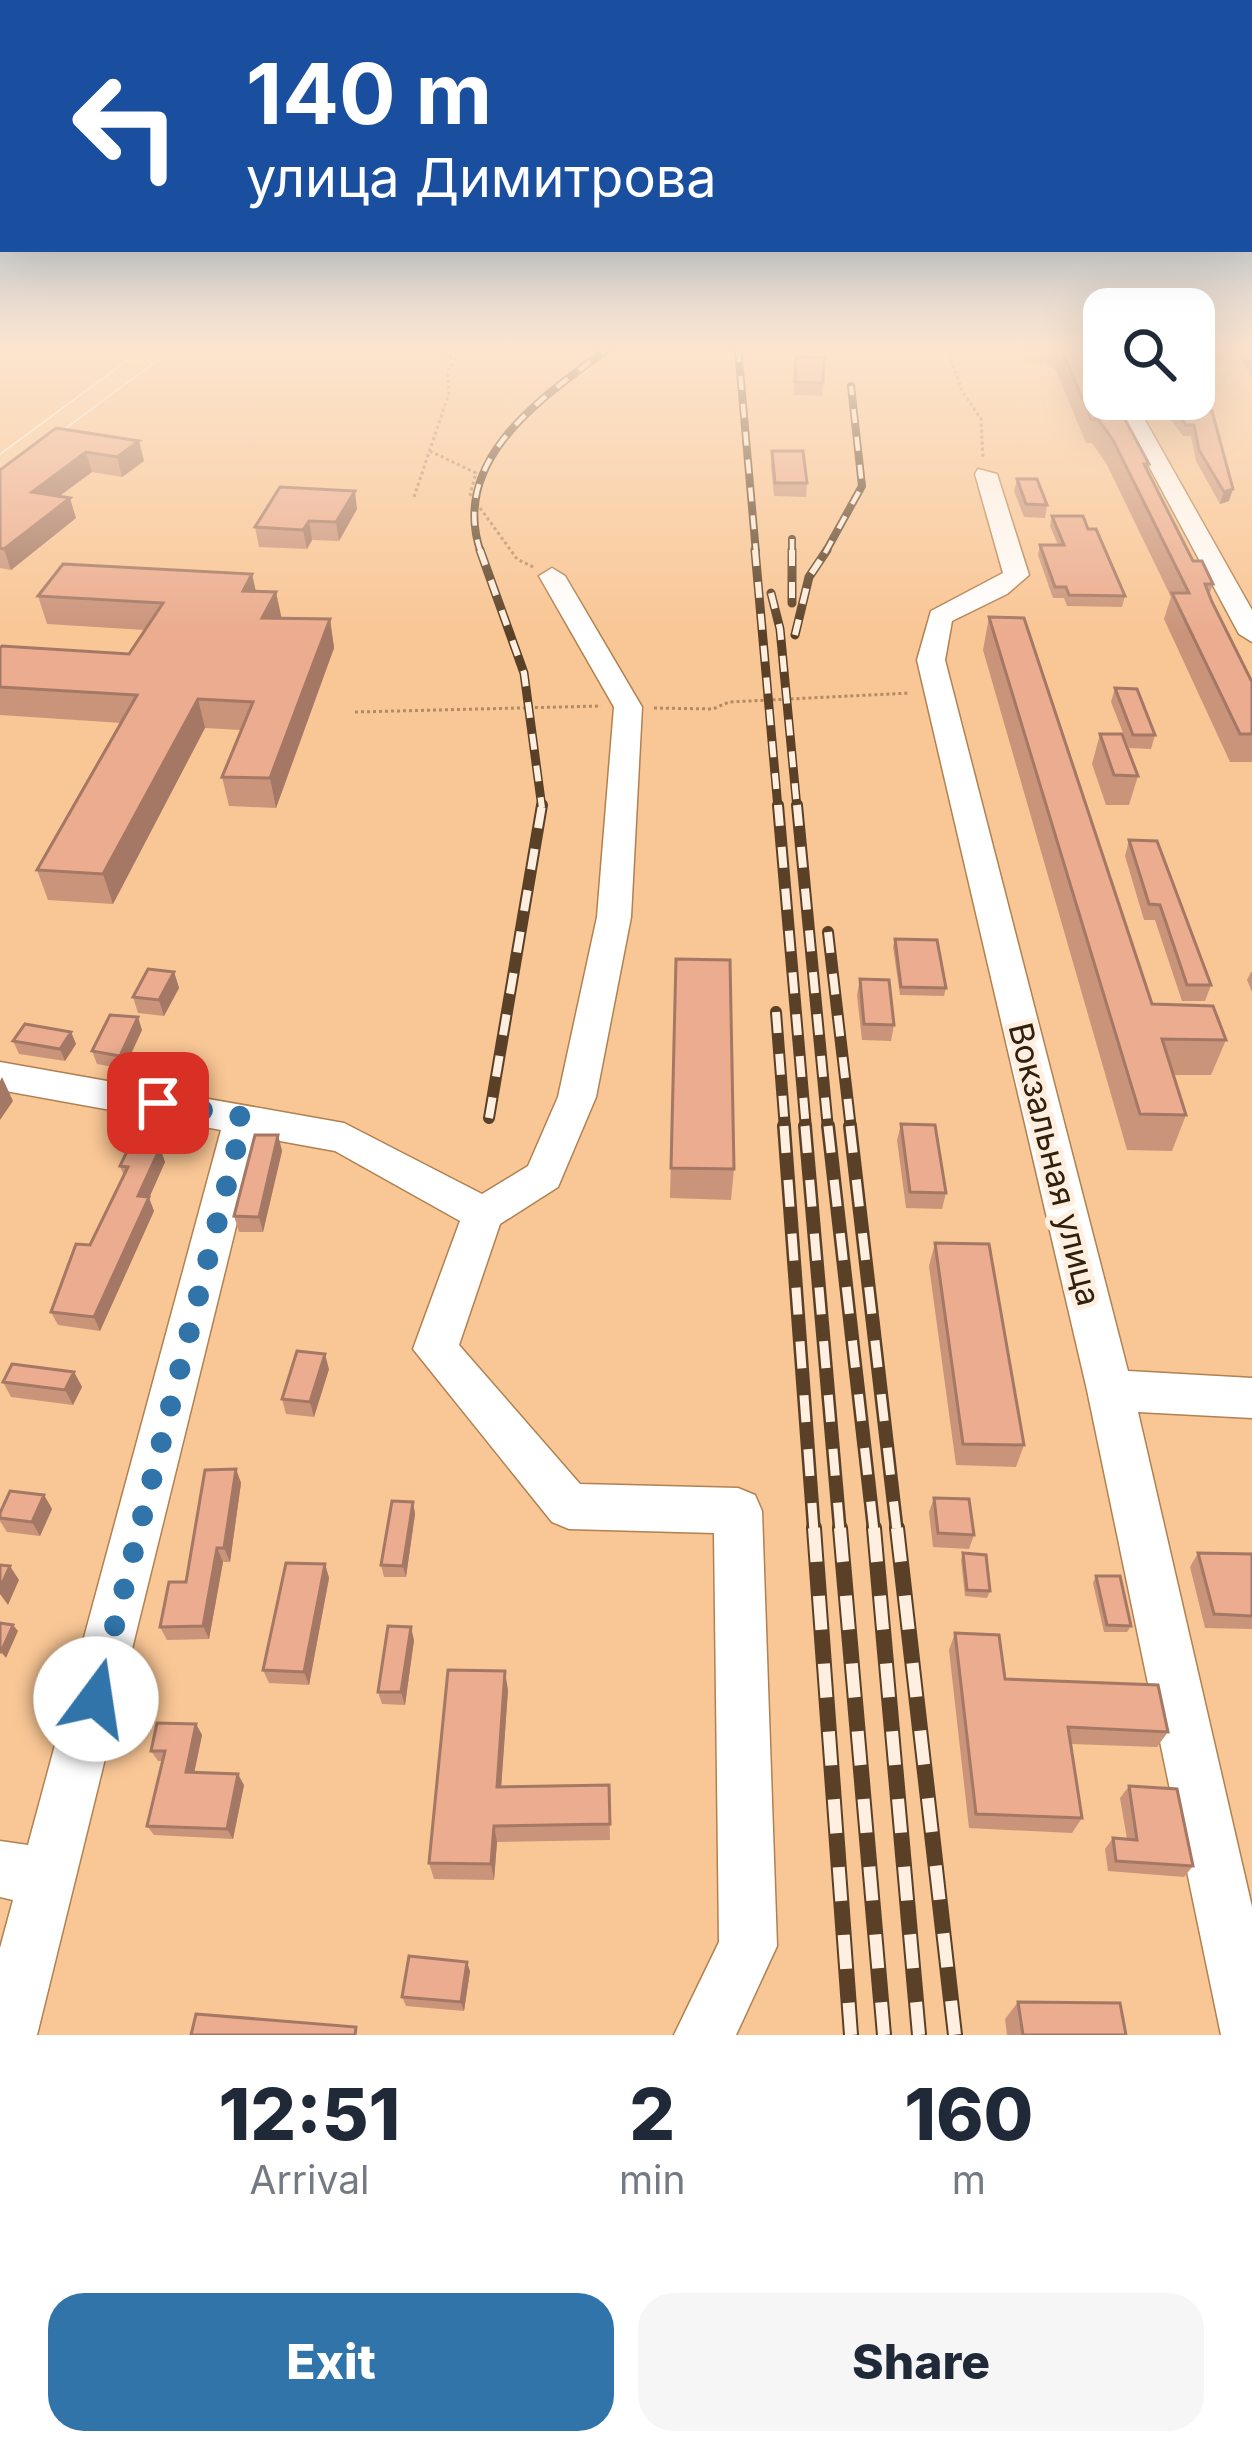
<!DOCTYPE html>
<html lang="en">
<head>
<meta charset="utf-8">
<style>
	body { margin:0; font-family:Inter,sans-serif; background:#f6f6f7; color:#1f2937; height:100vh; display:flex; flex-direction:column; font-size:45px; white-space:nowrap }
	* { box-sizing:border-box; margin:0 }
	p { font-size:39px; color:#747a83 }
	.icon { flex:none; width:66px; height:66px; fill:none; stroke:currentColor; stroke-width:2; stroke-linecap:round; stroke-linejoin:round }
	.map { position:relative; height:2035px; overflow:hidden }
	.sheet { display:flex; flex-direction:column; background:#fff; flex:1 }
	.sheet>* { flex:none }
	.top-card { position:absolute; left:0px; top:0px; width:1254px; height:252px; box-shadow:0 12px 48px #0002; background:#1a4fa0; color:#fff; overflow:hidden }
	.controls { position:absolute; left:1083px; top:288px; display:grid; gap:24px }
	.controls a { display:grid; place-items:center; width:132px; height:132px; border-radius:24px; background:#fff; box-shadow:0 12px 48px #0002; font-size:60px }
	.pin { position:absolute; display:grid; place-items:center; width:102px; height:102px; color:#fff; margin:-51px; border-radius:24px; box-shadow:0 6px 18px #0006 }
	.me { position:absolute; width:132px; margin:-66px; rotate:14deg; stroke-linejoin:round; filter:drop-shadow(0 0 9px #0008) }
	.turn { display:flex; align-items:center; gap:42px; height:252px; padding:0 48px; font-size:54px }
	.turn .icon { width:156px; height:156px; stroke-width:2.5 }
	.turn b { display:block; font-size:84px; line-height:102px }
	.eta { display:flex; justify-content:space-evenly; align-items:center; height:204px; text-align:center }
	.eta b { font-size:72px; font-weight:800; line-height:84px }
	.action { display:flex; gap:24px; margin-top:auto; padding:24px 48px }
	.action a { flex:1; height:138px; border-radius:36px; background:#3074aa; color:#fff; font-size:48px; font-weight:800; line-height:138px; text-align:center }
	.action a+a { background:#f6f6f7; color:#1f2937 }
	.map>svg:first-child { display:block }
	.lines { fill:none; stroke-linecap:round; stroke-linejoin:round }
	.minor-casing { stroke:#b08151; stroke-width:3 }
	.major-casing { stroke:#fff; stroke-width:3 }
	.path { stroke:#b28b64; stroke-width:3; stroke-dasharray:3 3; stroke-linecap:butt }
	.minor { fill:#fff; fill-rule:evenodd }
	.major { fill:#f7cda0; fill-rule:evenodd }
	.rail-far4-casing { stroke:#594026; stroke-width:8 }
	.rail-far3-casing { stroke:#594026; stroke-width:9 }
	.rail-far2-casing { stroke:#594026; stroke-width:12 }
	.rail-far1-casing { stroke:#594026; stroke-width:14 }
	.rail-casing { stroke:#594026; stroke-width:16 }
	.rail-far4 { stroke:#ffefe0; stroke-width:4.5; stroke-dasharray:14; stroke-linecap:butt }
	.rail-far3 { stroke:#ffefe0; stroke-width:6; stroke-dasharray:16; stroke-linecap:butt }
	.rail-far2 { stroke:#ffefe0; stroke-width:8; stroke-dasharray:21; stroke-linecap:butt }
	.rail-far1 { stroke:#ffefe0; stroke-width:9; stroke-dasharray:27; stroke-linecap:butt }
	.rail { stroke:#ffefe0; stroke-width:12; stroke-dasharray:34; stroke-linecap:butt }
	.wall { fill:#ca947b }
	.shaded-wall { fill:#a47864 }
	.building { fill:#ebac8f; stroke:#a47864; stroke-width:3 }
	.route { stroke:#3074aa; stroke-width:21; stroke-dasharray:0 37.8 }
	.labels { text-anchor:middle; stroke-width:10; stroke-linejoin:round; paint-order:stroke }
	.street-label { font-size:33px; fill:#33200c; stroke:#ffefe0 }
</style>
</head>
<body>
<div class="map">
<svg width="1252" height="2035" viewBox="0 0 1252 2035">
	<rect width="100%" height="100%" fill="#f9c695"/>
	<g class="lines">
		<!-- minor casing -->
		<g class="minor-casing">
			<path id="minor" d="M1085,348H1104V371L1097,369Z
				M1113,399H1133L1252,610V642L1239,634Z
				M978,469L997,474L1029,575L1007,594L952,621L945,660L1128,1371L1252,1378V1418L1138,1412L1252,1907V2035H1221L1087,1390L917,660L931,611L1003,573L975,474Z
				M552,568L565,576L642,707L631,917L596,1097L558,1187L500,1224L459,1345L580,1484L738,1488L755,1495L762,1511L777,1946L736,2035H674L719,1942L714,1533L569,1529L552,1522L413,1349L460,1221L335,1151L258,1137L37,2035H0V1948L13,1900L0,1897V1841L28,1845L221,1130L0,1090V1062L344,1123L482,1194L528,1166L558,1097L597,917L614,707L539,576Z"/>
		</g>
		<!-- major casing -->
		<g class="major-casing">
			<path id="major" d="M133,348H157L158,359L0,476V455L133,357Z"/>
		</g>
		<!-- path -->
		<path class="path" d="M947,348L962,391L981,419L983,459
			M430,451L476,473L470,494L517,559L535,568
			M414,497L449,393L448,371L456,360L432,348
			M654,708L713,709L729,702L910,693
			M355,712L601,706"/>
		<!-- minor -->
		<use href="#minor" class="minor"/>
		<!-- major -->
		<use href="#major" class="major"/>
		<!-- rail-far4 casing -->
		<g class="rail-far4-casing">
			<path id="rail-far4" d="M738,348L756,553
				M792,539V553
				M481,553C448,459 544,396 609,348
				M825,553L862,486L851,386"/>
		</g>
		<!-- rail-far3 casing -->
		<g class="rail-far3-casing">
			<path id="rail-far3" d="M480,550L524,673L542,808
				M755,550L778,808
				M792,550V603
				M771,593L780,629L797,808
				M795,635L809,577L827,550"/>
		</g>
		<!-- rail-far2 casing -->
		<g class="rail-far2-casing">
			<path id="rail-far2" d="M778,805L806,1129
				M797,805L828,1129
				M828,932L851,1129
				M776,1012L785,1129
				M489,1118L542,805"/>
		</g>
		<!-- rail-far1 casing -->
		<g class="rail-far1-casing">
			<path id="rail-far1" d="M784,1126L814,1531
				M805,1126L840,1531
				M828,1126L874,1531
				M850,1126L897,1531"/>
		</g>
		<!-- rail casing -->
		<g class="rail-casing">
			<path id="rail" d="M814,1528L851,2035
				M840,1528L884,2035
				M874,1528L919,2035
				M897,1528L955,2035"/>
		</g>
		<!-- rail-far4 -->
		<use href="#rail-far4" class="rail-far4"/>
		<!-- rail-far3 -->
		<use href="#rail-far3" class="rail-far3"/>
		<!-- rail-far2 -->
		<use href="#rail-far2" class="rail-far2"/>
		<!-- rail-far1 -->
		<use href="#rail-far1" class="rail-far1"/>
		<!-- rail -->
		<use href="#rail" class="rail"/>
	</g>
	<!-- wall -->
	<path class="wall" d="M1019,348H1087L1149,464L1147,471L1193,561L1213,584L1209,595L1252,682V762H1230L1164,619L1171,597L1107,465L1092,443H1086L1056,371L1047,363L1025,362Z
		M1236,348H1252V379Z
		M796,357L824,358L822,396L794,395Z
		M1155,399H1194L1229,501L1220,504L1196,461L1191,436H1183Z
		M139,441L144,461L122,477L92,472L59,496L76,518L11,570L0,568V470Z
		M772,451L807,483L806,497L774,496L771,465Z
		M1017,479L1047,505L1045,518L1024,517L1014,491Z
		M357,509L339,541L312,540L307,549L259,547L255,527Z
		M1052,516L1088,529L1125,596L1122,607L1067,606L1064,598H1053L1038,555L1040,545H1058L1050,526Z
		M252,574L256,591L276,592L281,618L330,619L334,648L276,808L229,806L222,777L241,730L205,728L113,904L48,900L37,870L122,723L0,715V648L129,654L145,630L47,624L38,596Z
		M989,617L1152,1004L1226,1040L1211,1075H1173L1186,1115L1172,1151L1127,1150L983,650Z
		M1115,688L1155,735L1151,749L1129,748L1111,702Z
		M1100,734L1138,776L1129,805H1106L1092,764Z
		M1129,840L1211,985L1205,1001H1182L1155,920H1144L1125,856Z
		M895,939L946,988L944,996L900,995L893,947Z
		M676,959L734,1169L731,1200L670,1198Z
		M174,972L179,988L164,1016L138,1013L133,997Z
		M1251,972H1252V992L1247,980Z
		M860,979L894,1025L891,1041L862,1040L857,995Z
		M142,1030L124,1069L97,1064L92,1051Z
		M71,1032L76,1044L65,1061L19,1054L13,1041Z
		M901,1125L946,1193L942,1209L906,1208L897,1140Z
		M278,1135L282,1151L263,1232H239L234,1216Z
		M160,1148L165,1162L149,1198L154,1211L100,1331L58,1325L51,1312L90,1245L124,1176L120,1166Z
		M935,1243L1024,1445L1016,1467L956,1465L929,1266Z
		M329,1369L314,1417L286,1414L282,1399Z
		M74,1372L82,1387L73,1405L11,1397L3,1382Z
		M236,1469L241,1483L230,1562H223L209,1639L167,1640L160,1627L186,1582Z
		M44,1495L52,1509L40,1536L7,1532L0,1521V1513Z
		M934,1498L974,1535L969,1549L933,1547L929,1512Z
		M413,1502L415,1514L406,1577H384L381,1565Z
		M963,1553L990,1591L987,1598L965,1596L961,1560Z
		M1198,1553L1252,1554V1629L1205,1628L1190,1567Z
		M325,1564L329,1578L309,1685L269,1683L263,1670Z
		M1096,1576L1131,1626L1127,1632H1104L1093,1583Z
		M955,1633L1005,1679L1168,1732L1157,1747L1071,1744L1082,1818L1072,1833L969,1828L949,1650Z
		M414,1640L405,1705L382,1704L378,1692Z
		M508,1690L501,1787L609,1785L610,1840L497,1842L494,1880L434,1879L429,1863Z
		M196,1724L202,1735L194,1773L244,1785L233,1839L154,1835L147,1826L162,1761H158L151,1751Z
		M1129,1786L1193,1866L1184,1877L1108,1871L1105,1849L1113,1838L1127,1839L1120,1798Z
		M470,1971L464,2011L406,2006L402,1997Z
		M1018,2002L1126,2035H1007L1005,2019Z"/>
	<!-- shaded-wall -->
	<path class="shaded-wall" d="M139,441L144,461L122,477L117,457Z
		M86,452L92,472L38,512L32,492Z
		M1233,489L1229,501L1220,504L1224,492Z
		M355,491L357,509L339,541L336,522Z
		M70,498L76,518L11,570L4,549Z
		M309,521L312,540L307,549L303,530Z
		M252,574L258,602L243,591Z
		M276,592L282,620L262,618Z
		M330,619L334,648L276,808L270,778Z
		M198,699L205,728L113,904L103,874Z
		M174,972L179,988L164,1016L159,1000Z
		M138,1017L142,1030L124,1069L120,1056Z
		M71,1032L76,1044L65,1061L60,1049Z
		M2,1077L13,1101L0,1120V1081Z
		M278,1135L282,1151L263,1232L259,1217Z
		M160,1148L165,1162L149,1198L154,1211L100,1331L94,1317L138,1196Z
		M325,1354L329,1369L314,1417L310,1402Z
		M74,1372L82,1387L73,1405L65,1390Z
		M236,1469L241,1483L230,1562L224,1548Z
		M44,1495L52,1509L40,1536L32,1522Z
		M413,1502L415,1514L406,1577L403,1566Z
		M217,1548L223,1562L209,1639L203,1626Z
		M325,1564L329,1578L309,1685L304,1672Z
		M10,1566L19,1580L8,1605L0,1594V1588Z
		M13,1625L18,1631L6,1658L1,1652Z
		M411,1627L414,1640L405,1705L401,1692Z
		M505,1671L508,1690L500,1804L497,1787Z
		M196,1724L202,1735L192,1783L186,1772Z
		M238,1774L244,1785L233,1839L227,1829Z
		M494,1826L497,1842L494,1880L491,1864Z
		M467,1962L470,1971L464,2011L461,2002Z"/>
	<!-- building -->
	<path class="building" d="M1061,348H1087L1104,380V399H1114L1149,464H1144L1193,561H1202L1213,584H1205L1212,602L1252,682V734H1240L1172,593H1189L1113,440L1098,419H1091Z
		M796,357L824,358L823,383L795,382Z
		M1166,399H1194L1203,411H1212L1233,489L1224,492L1199,450L1194,425H1186Z
		M56,428L139,441L117,457L86,452L32,492L70,498L4,549L0,548V470Z
		M772,451H803L807,483H775Z
		M1017,479H1037L1047,505L1026,504Z
		M280,487L355,491L336,522L309,521L303,530L255,527Z
		M1052,516H1083L1088,529H1096L1125,596L1069,595L1066,587H1055L1040,545H1064Z
		M63,564L252,574L243,591L276,592L262,618L330,619L270,778L222,777L253,702L198,699L103,874L37,870L137,695L0,687V648L2,646L129,654L163,603L38,596Z
		M989,617L1024,618L1152,1004L1213,1006L1226,1040L1162,1039L1186,1115L1140,1114Z
		M1115,688L1137,689L1155,735H1133Z
		M1100,734H1122L1138,776L1114,775Z
		M1129,840L1157,841L1211,985H1187L1160,905L1149,904Z
		M895,939L937,940L946,988L901,987Z
		M676,959L730,960L734,1169L671,1168Z
		M148,969L174,972L159,1000L133,997Z
		M860,979L889,980L894,1025L864,1024Z
		M110,1015L138,1017L120,1056L92,1051Z
		M25,1024L71,1032L60,1049L13,1041Z
		M901,1124L935,1125L946,1193L910,1192Z
		M255,1135H278L259,1217L234,1216Z
		M130,1145L160,1148L138,1196L149,1197L94,1317L51,1312L76,1244L90,1245L128,1167L120,1166Z
		M935,1243L989,1244L1024,1445L963,1444Z
		M297,1351L325,1354L310,1402L282,1399Z
		M12,1364L74,1372L65,1390L3,1382Z
		M236,1469L224,1548H217L203,1626L160,1627L169,1582H186L205,1470Z
		M10,1491L44,1495L32,1522L0,1518V1513Z
		M934,1498L969,1499L974,1535L938,1533Z
		M392,1501L413,1502L403,1566L381,1565Z
		M963,1553L986,1555L990,1591L967,1590Z
		M1198,1553L1252,1554V1616L1214,1614Z
		M286,1563L325,1564L304,1672L263,1670Z
		M0,1565L10,1566L0,1588Z
		M1096,1576H1120L1131,1626L1107,1625Z
		M0,1623L13,1625L1,1652H0Z
		M388,1626L411,1627L401,1692H378Z
		M955,1633L999,1635L1005,1679L1158,1685L1168,1732L1068,1727L1082,1818L976,1814Z
		M448,1670L505,1671L497,1787L609,1785L610,1824L494,1826L491,1864L429,1863Z
		M157,1723L196,1724L186,1772L238,1774L227,1829L147,1826L165,1751H151Z
		M1129,1786L1177,1789L1193,1866L1116,1861L1113,1838L1137,1840Z
		M409,1956L467,1962L461,2002L402,1997Z
		M1018,2002L1120,2003L1126,2035H1023Z
		M196,2014L356,2027L355,2035H191Z"/>
	<!-- sky -->
	<linearGradient id="sky" x2="0" y2="1"><stop stop-color="#6fa4d5"/><stop offset="0.55" stop-color="#fce5cf"/><stop offset="1" stop-color="#fce5cf" stop-opacity="0"/></linearGradient>
	<rect width="1252" height="633" fill="url(#sky)"/>
	<g class="lines">
		<!-- route -->
		<path class="route" d="M96,1699L244,1117L158,1103"/>
	</g>
	<g class="labels">
		<!-- street labels -->
		<g class="street-label">
			<text transform="translate(1055 1164) rotate(76)" y="12">Вокзальная улица</text>
		</g>
	</g>
</svg>
<div class="controls">
<a><svg class="icon" aria-label="search" viewBox="0 0 24 24"><circle cx="10" cy="10" r="6"/><path d="M15 15l6 6"/></svg></a>
</div>
<div class="pin" style="left:158px;top:1103px;background:#d93025"><svg class="icon" aria-label="arrive" viewBox="0 0 24 24"><path d="M6 21V4h12l-3 4 3 4H6"/></svg></div>
<svg class="me" style="left:96px;top:1699px" viewBox="-20 -20 40 40"><circle r="19" fill="#fff"/><path d="M0-13L10 11 0 6-10 11z" fill="#3074aa"/></svg>
<div class="top-card">
<div class="turn"><svg class="icon" aria-label="left" viewBox="0 0 24 24"><path d="M17 20v-9H6M10 6l-5 5 5 5"/></svg><div><b>140 m</b>улица Димитрова</div></div>
</div>
</div>
<section class="sheet">
<div class="eta">
<div><b>12:51</b><p>Arrival</p></div>
<div><b>2</b><p>min</p></div>
<div><b>160</b><p>m</p></div>
</div>
<div class="action"><a>Exit</a><a>Share</a></div>
</section>
</body>
</html>
